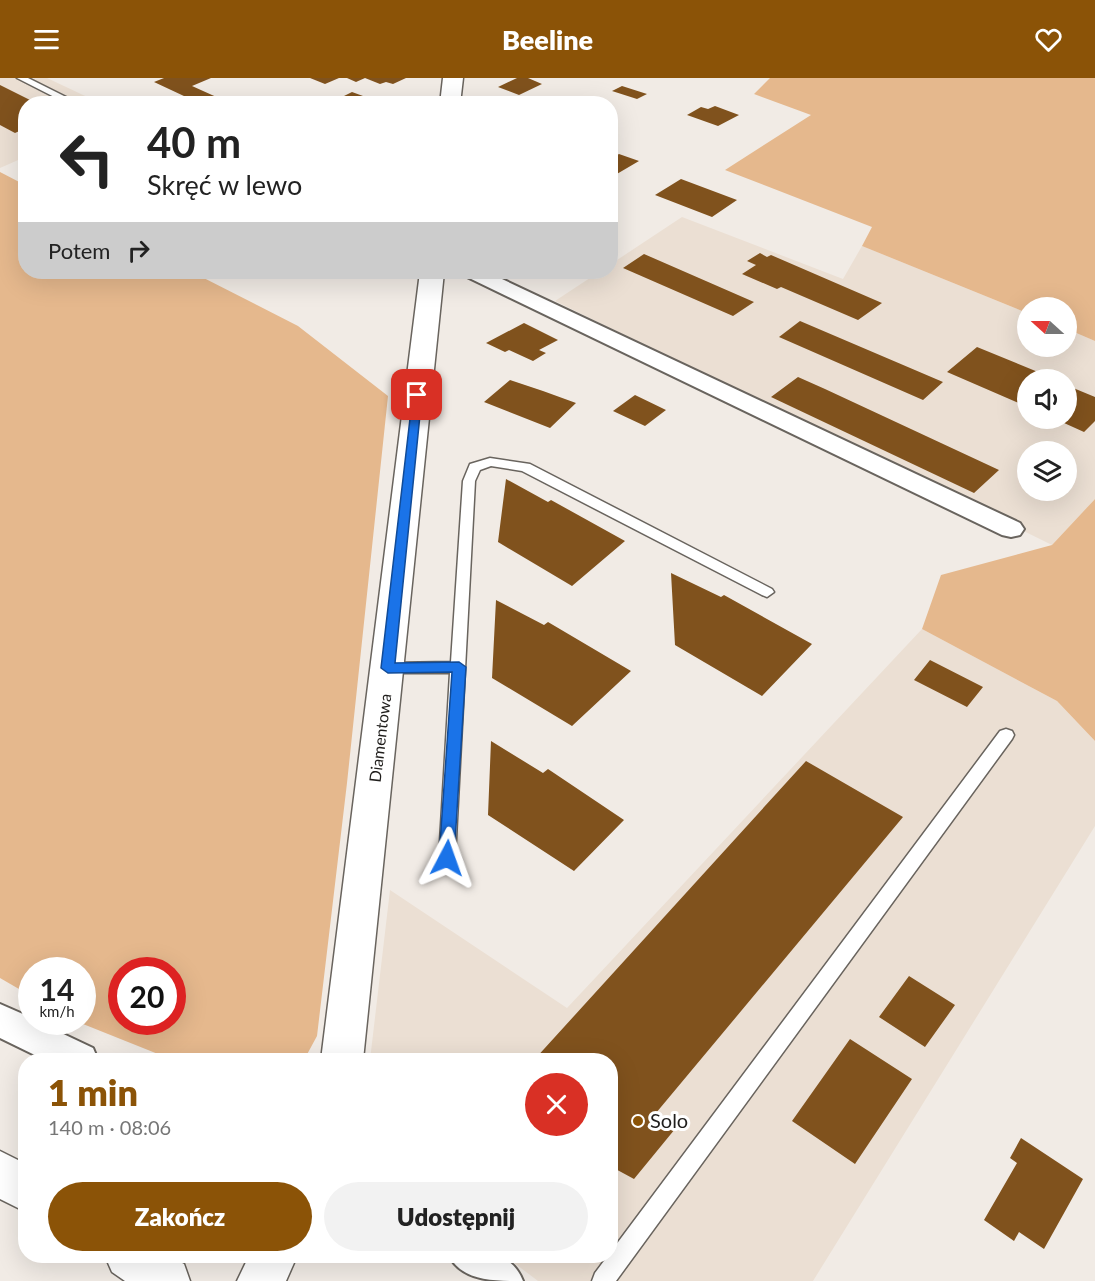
<!DOCTYPE html>
<html lang="pl">
<head>
<meta charset="utf-8">
<style>
	body { margin:0; font-family:Lato,sans-serif; background:#f2f2f2; color:#222; height:100vh; display:flex; flex-direction:column; font-size:22px; white-space:nowrap }
	* { box-sizing:border-box; margin:0 }
	p { font-size:20px; color:#767676 }
	.icon { flex:none; width:33px; height:33px; fill:none; stroke:currentColor; stroke-width:2; stroke-linecap:round; stroke-linejoin:round }
	.map { position:relative; flex:1; overflow:hidden }
	.details { position:absolute; left:18px; top:975px; width:600px; height:210px; display:flex; flex-direction:column; background:#fff; border-radius:24px; box-shadow:0 6px 24px #0002 }
	.details>* { flex:none }
	.top-card { position:absolute; left:18px; top:18px; width:600px; height:183px; border-radius:24px; box-shadow:0 6px 24px #0002; background:#fff; color:#222; overflow:hidden }
	.needle { width:39px; rotate:291deg }
	.tools { position:absolute; left:1017px; top:219px; display:grid; gap:12px }
	.tools a { display:grid; place-items:center; width:60px; height:60px; border-radius:50%; background:#fff; box-shadow:0 6px 24px #0002; font-size:30px }
	.speed { position:absolute; left:18px; top:879px; display:flex; gap:12px; font-size:30px; font-weight:700; text-align:center }
	.speed>* { display:grid; place-content:center; width:78px; height:78px; border-radius:50%; background:#fff; box-shadow:0 6px 24px #0002; line-height:1 }
	.speed small { font-size:15px; font-weight:400 }
	.speed .limit { border:9px solid #d22; background:#fff; color:#111 }
	.pin { position:absolute; display:grid; place-items:center; width:51px; height:51px; color:#fff; margin:-26px; border-radius:12px; box-shadow:0 3px 9px #0006 }
	.me { position:absolute; width:66px; margin:-33px; rotate:4deg; stroke-linejoin:round; filter:drop-shadow(0 0 4px #0008) }
	.turn { display:flex; align-items:center; gap:21px; height:126px; padding:0 30px; font-size:27px }
	.turn .icon { width:78px; height:78px; stroke-width:2.5 }
	.turn b { display:block; font-size:42px; line-height:51px }
	.then { display:flex; align-items:center; height:57px; padding:0 30px; background:#0003; gap:12px; font-size:22px }
	.round { display:grid; place-items:center; flex:none; width:63px; height:63px; border-radius:32px; background:#f2f2f2 }
	.overview { display:flex; align-items:center; justify-content:space-between; height:102px; padding:0 30px }
	h1 { font-size:36px; font-weight:800; line-height:45px; color:#8b5307 }
	.action { display:flex; gap:12px; margin-top:auto; padding:12px 30px }
	.action a { flex:1; height:69px; border-radius:36px; background:#8b5307; color:#fff; font-size:24px; font-weight:800; line-height:69px; text-align:center }
	.action a+a { background:#f2f2f2; color:#222 }
	header { display:flex; justify-content:space-between; align-items:center; height:78px; padding:0 30px; background:#8b5307; color:#fff; font-size:27px; font-weight:800 }
	.map>svg:first-child { display:block }
	.built { fill:#ebdfd3; fill-rule:evenodd }
	.green { fill:#e5b88d; fill-rule:evenodd }
	.building { fill:#80521d }
	.lines { fill:none; stroke-linecap:round; stroke-linejoin:round }
	.lane-casing { stroke:#69645e; stroke-width:3 }
	.street-casing { stroke:#69645e; stroke-width:4 }
	.secondary-casing { stroke:#69645e; stroke-width:3 }
	.primary-casing { stroke:#69645e; stroke-width:3 }
	.lane { fill:#fff; fill-rule:evenodd }
	.street { fill:#fff; fill-rule:evenodd }
	.secondary { fill:#fff; fill-rule:evenodd }
	.primary { fill:#fff; fill-rule:evenodd }
	.route { fill:#1a73e8; stroke:#114b97; stroke-width:1.5 }
	.poi-dot { fill:#8b5307; stroke:#fff; stroke-width:2 }
	.labels { text-anchor:middle; stroke-width:6; stroke-linejoin:round; paint-order:stroke }
	.street-label { font-size:16px; fill:#201e1c; stroke:#fff }
	.near-poi-label { font-size:20px; fill:#201e1c; stroke:#fff; text-anchor:start }
</style>
</head>
<body>
<header><svg class="icon" aria-label="menu" viewBox="0 0 24 24"><path d="M4 6h16M4 12h16M4 18h16"/></svg>Beeline<svg class="icon" aria-label="heart" viewBox="0 0 24 24"><path d="M12 20l-8-8c-3-5 5-10 8-4 3-6 11-1 8 4z"/></svg></header>
<div class="map">
<svg width="1095" height="1203" viewBox="0 0 1095 1203">
	<rect width="100%" height="100%" fill="#f1ebe5"/>
	<!-- built -->
	<path class="built" d="M0,0H47L100,25L26,26L25,79L0,90Z
		M682,139L843,201L862,168L1027,235L1028,268H1066L1067,251L1095,263V421L1052,467L555,223L599,194H610L611,186ZM1028,302H1066V340H1028ZM1028,374H1066V412H1028Z
		M922,551L1057,623L1095,663V748L813,1203H538L505,1178H610V982H370L390,812L567,930Z"/>
	<!-- green -->
	<path class="green" d="M770,0H1095V263L1067,251L1066,230H1028L1027,235L862,168L872,149L725,92L811,37L754,16Z
		M0,94L25,107L26,194H192L298,248L388,318L347,705L317,958L304,982H173L78,944H82V892H32L31,918L0,900ZM172,892V944H122V892Z
		M1095,421V663L1057,623L922,551L941,497L1052,467Z"/>
	<!-- building -->
	<path class="building" d="M164,0H211L192,8L232,26H201L154,4Z
		M310,0H339L325,6Z
		M347,0H406L393,6L386,4L380,6L365,0L356,4Z
		M517,0H528L542,6L519,17L498,9Z
		M0,7L38,26H26V50L15,55L0,47Z
		M622,8L647,16L637,21L612,13Z
		M352,14L374,22L366,26H328Z
		M715,28L739,37L718,48L687,37L701,29L708,31Z
		M619,76L639,83L610,100V81Z
		M681,101L737,122L712,139L655,117Z
		M760,175L767,179L771,177L882,225L858,242L781,209L777,211L742,196L756,187L747,183Z
		M644,176L754,224L733,238L623,190Z
		M800,243L943,304L923,322L779,259Z
		M524,245L558,262L539,272L546,275L533,283L509,272L505,274L486,265Z
		M977,269L1055,301V302H1028V329L947,294Z
		M798,299L825,311L999,392L974,415L771,319Z
		M510,302L543,313L576,325L550,350L484,324Z
		M1066,307L1095,319V343L1084,354L1053,340H1066Z
		M635,317L666,332L645,348L613,333Z
		M506,401L548,424L551,422L625,463L572,508L498,464Z
		M671,495L721,519L724,517L812,566L762,618L675,567Z
		M496,522L544,547L548,544L631,593L572,648L492,600Z
		M930,582L983,609L967,629L914,602Z
		M491,663L543,695L548,691L624,742L574,793L488,737Z
		M806,683L903,739L656,1035L675,1051L634,1101L610,1088V982H534Z
		M909,898L955,927L925,969L879,939Z
		M850,961L912,1001L855,1086L792,1043Z
		M1021,1060L1083,1101L1044,1171L1019,1154L1014,1163L984,1142L1017,1085L1010,1080Z"/>
	<g class="lines">
		<!-- lane casing -->
		<g class="lane-casing">
			<path id="lane" d="M17,0H28L80,26H68Z
				M490,380L530,386L772,511L774,514L767,519L762,517L522,393L491,388L480,392L475,403L455,780L453,785L447,787L441,785L439,780L450,595H388L381,590L388,585L451,584L463,403L470,386Z
				M1006,651L1012,653L1014,657L1012,661L616,1203H592L595,1195L1000,653Z"/>
		</g>
		<!-- street casing -->
		<g class="street-casing">
			<path id="street" d="M462,194H487L1020,445L1024,451L1020,457L1011,459L1002,457L465,198Z
				M0,926L32,940V944H38L93,970L98,982H45L0,960Z
				M449,1178C480,1175 510,1170 523,1203C492,1203 463,1203 449,1178Z"/>
		</g>
		<!-- secondary casing -->
		<g class="secondary-casing">
			<path id="secondary" d="M443,0H463L460,26H440Z
				M420,194H444L363,982H321Z
				M249,1178H297L286,1203H237Z"/>
		</g>
		<!-- primary casing -->
		<g class="primary-casing">
			<path id="primary" d="M0,1073L26,1086V1134L0,1121Z
				M105,1178H169L184,1186L190,1203H125L112,1194Z"/>
		</g>
		<!-- lane -->
		<use href="#lane" class="lane"/>
		<!-- street -->
		<use href="#street" class="street"/>
		<!-- secondary -->
		<use href="#secondary" class="secondary"/>
		<!-- primary -->
		<use href="#primary" class="primary"/>
	</g>
	<!-- route -->
	<path class="route" d="M413,315L422,317L395,585L459,584L466,589L454,780L447,787L439,780L452,594L388,595L381,590Z"/>
	<!-- markers -->
	<circle class="poi-dot" cx="638" cy="1043" r="6"/>
	<g class="labels">
		<!-- street labels -->
		<g class="street-label">
			<text transform="translate(380 660) rotate(-83)" y="6">Diamentowa</text>
		</g>
		<!-- near-poi labels -->
		<g class="near-poi-label">
			<text x="650" y="1050">Solo</text>
		</g>
	</g>
</svg>
<div class="tools">
<a><svg class="needle" viewBox="-14 -14 28 28"><path d="M0-13l5 13h-10z" fill="#e53935"/><path d="M0 13l5-13h-10z" fill="#767676"/></svg></a>
<a><svg class="icon" aria-label="sound" viewBox="0 0 24 24"><path d="M4 9h4l5-4v14l-5-4H4zM17 9q2 3 0 6"/></svg></a>
<a><svg class="icon" aria-label="layers" viewBox="0 0 24 24"><path d="M12 4l9 5-9 5-9-5zM3 14l9 5 9-5"/></svg></a>
</div>
<div class="speed"><div>14<small>km/h</small></div><div class="limit">20</div></div>
<div class="pin" style="left:417px;top:317px;background:#d93025"><svg class="icon" aria-label="arrive" viewBox="0 0 24 24"><path d="M6 21V4h12l-3 4 3 4H6"/></svg></div>
<svg class="me" style="left:447px;top:780px" viewBox="-20 -20 40 40"><path d="M0-17L14 15 0 8-14 15z" fill="#1a73e8" stroke="#fff" stroke-width="4"/></svg>
<div class="top-card">
<div class="turn"><svg class="icon" aria-label="left" viewBox="0 0 24 24"><path d="M17 20v-9H6M10 6l-5 5 5 5"/></svg><div><b>40 m</b>Skręć w lewo</div></div>
<div class="then">Potem<svg class="icon" aria-label="right" viewBox="0 0 24 24"><path d="M7 20v-9h11M14 6l5 5-5 5"/></svg></div>
</div>
<section class="details">
<div class="overview"><div><h1>1 min</h1><p>140 m · 08:06</p></div><a class="round" style="background:#d93025;color:#fff"><svg class="icon" aria-label="close" viewBox="0 0 24 24"><path d="M6 6l12 12M18 6L6 18"/></svg></a></div>
<div class="action"><a>Zakończ</a><a>Udostępnij</a></div>
</section>
</div>
</body>
</html>
